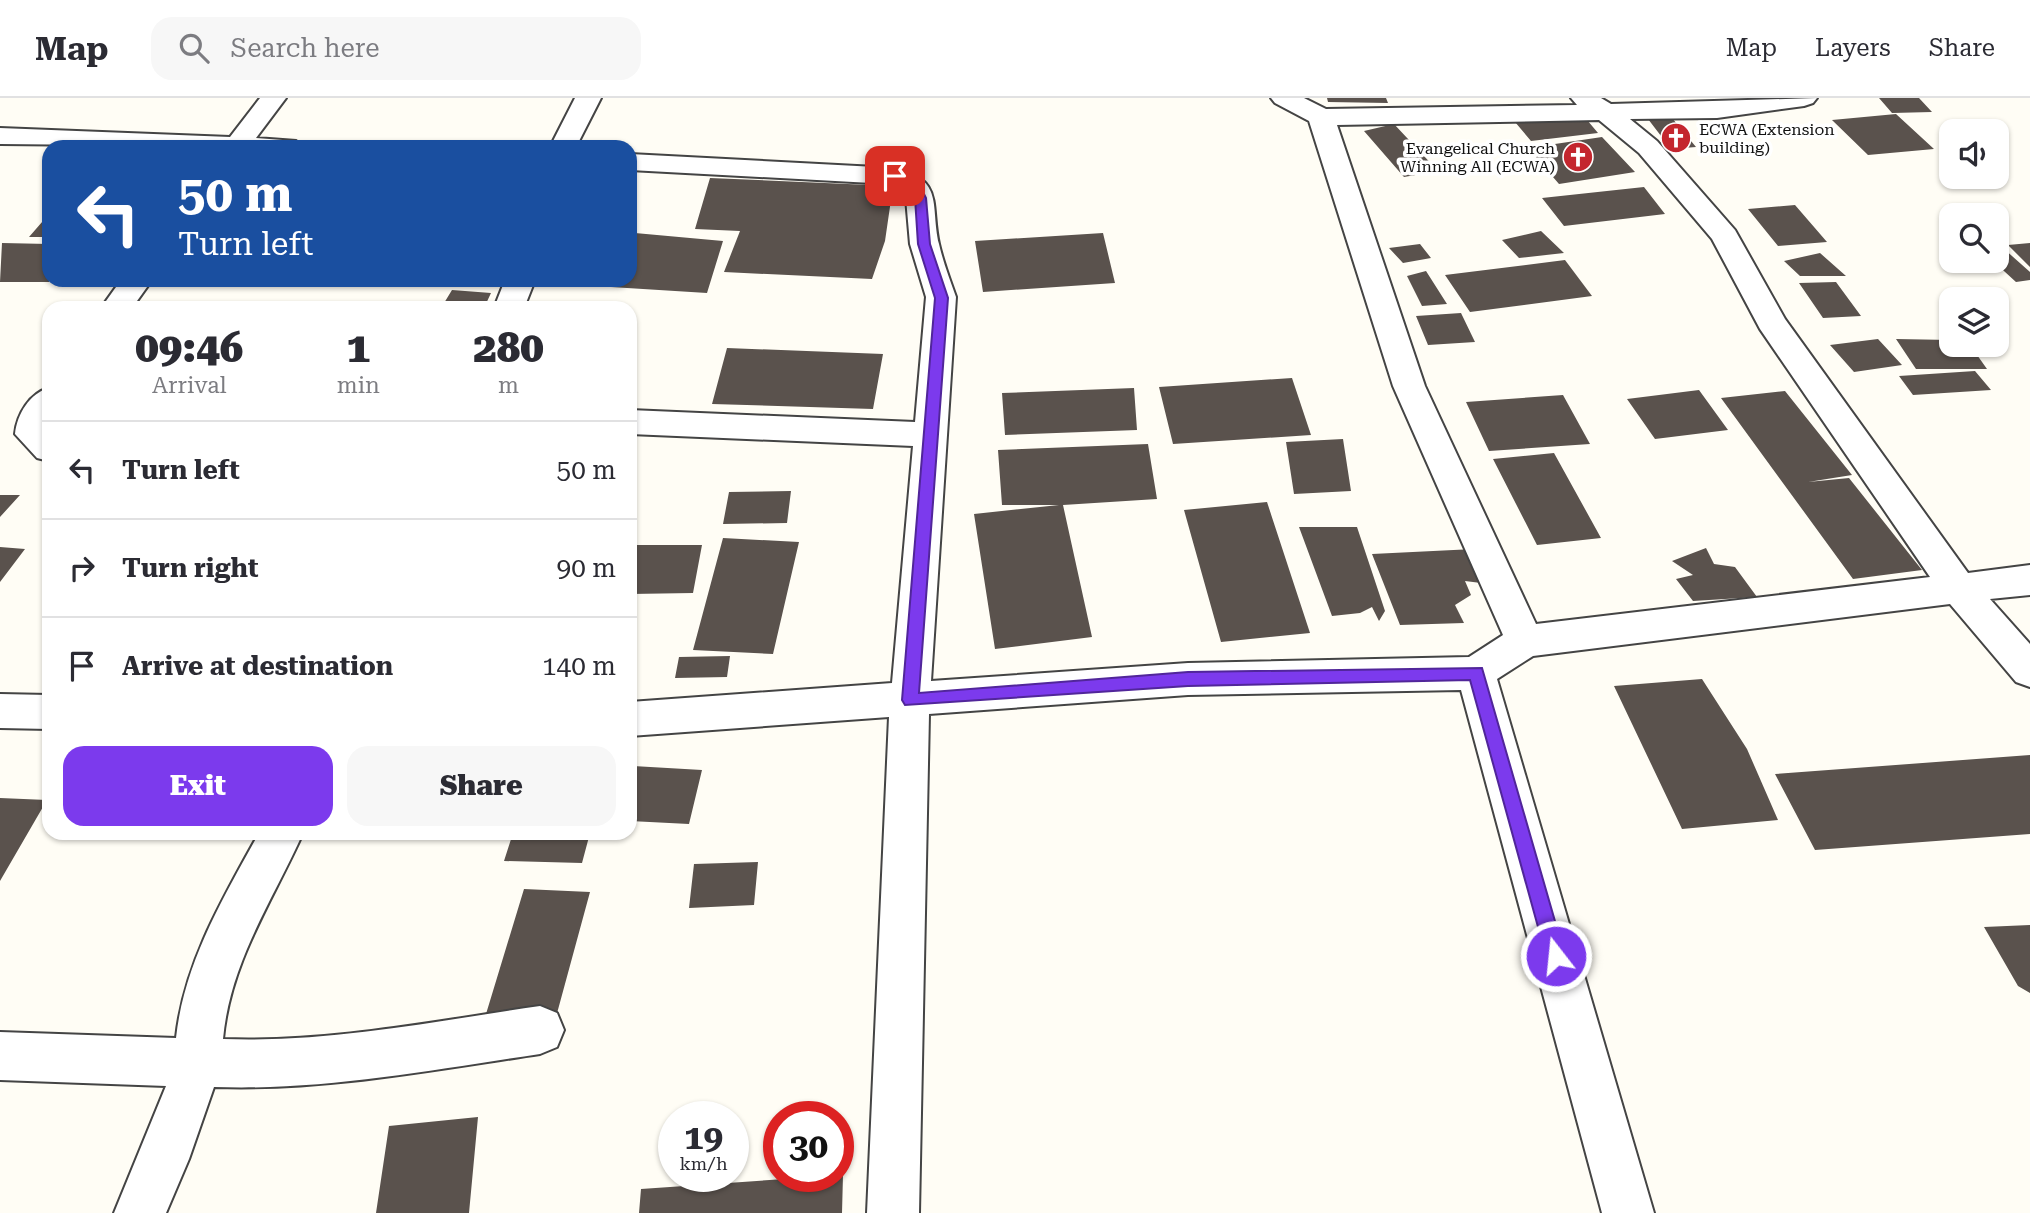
<!DOCTYPE html>
<html lang="en">
<head>
<meta charset="utf-8">
<style>
	body { margin:0; font-family:"Roboto Serif",serif; background:#f7f7f7; color:#2b2b33; height:100vh; display:flex; flex-direction:column; font-size:26px; white-space:nowrap }
	* { box-sizing:border-box; margin:0 }
	p { font-size:23px; color:#7c7c81 }
	.icon { flex:none; width:38px; height:38px; fill:none; stroke:currentColor; stroke-width:2; stroke-linecap:round; stroke-linejoin:round }
	.map { position:relative; flex:1; overflow:hidden }
	.panel { position:absolute; left:42px; top:203px; width:595px; height:539px; display:flex; flex-direction:column; background:#fff; border-radius:21px; box-shadow:0 2px 5px #0004 }
	.panel>* { flex:none }
	.top-card { position:absolute; left:42px; top:42px; width:595px; height:147px; border-radius:21px; box-shadow:0 2px 5px #0004; background:#1a4fa0; color:#fff; overflow:hidden }
	.tools { position:absolute; left:1939px; top:21px; display:grid; gap:14px }
	.tools a { display:grid; place-items:center; width:70px; height:70px; border-radius:14px; background:#fff; box-shadow:0 2px 5px #0004; font-size:35px }
	.speed { position:absolute; left:658px; top:1003px; display:flex; gap:14px; font-size:35px; font-weight:700; text-align:center }
	.speed>* { display:grid; place-content:center; width:91px; height:91px; border-radius:50%; background:#fff; box-shadow:0 2px 5px #0004; line-height:1 }
	.speed small { font-size:18px; font-weight:400 }
	.speed .limit { border:10px solid #d22; background:#fff; color:#111 }
	.pin { position:absolute; display:grid; place-items:center; width:60px; height:60px; color:#fff; margin:-30px; border-radius:14px; box-shadow:0 4px 10px #0006 }
	.me { position:absolute; width:77px; margin:-38px; rotate:344deg; stroke-linejoin:round; filter:drop-shadow(0 0 5px #0008) }
	.turn { display:flex; align-items:center; gap:24px; height:147px; padding:0 21px; font-size:32px }
	.turn .icon { width:91px; height:91px; stroke-width:2.5 }
	.turn b { display:block; font-size:49px; line-height:60px }
	.eta { display:flex; justify-content:space-evenly; align-items:center; height:119px; text-align:center }
	.eta b { font-size:42px; font-weight:800; line-height:49px }
	.primary-button { display:flex; gap:14px; margin-top:auto; padding:14px 21px }
	.primary-button a { flex:1; height:80px; border-radius:21px; background:#7c3aed; color:#fff; font-size:28px; font-weight:800; line-height:80px; text-align:center }
	.primary-button a+a { background:#f7f7f7; color:#2b2b33 }
	ul { padding:0; list-style:none }
	li { display:flex; align-items:center; gap:21px; height:98px; padding:0 21px; border-top:2px solid #e1e1e2 }
	li div { flex:1 }
	li b { display:block; font-size:26px }
	li em { font-style:normal }
	header { display:flex; align-items:center; gap:42px; box-sizing:border-box; height:98px; padding:0 35px; background:#fff; border-bottom:2px solid #e1e1e2 }
	header strong { font-size:33px }
	nav { display:flex; gap:38px; margin-inline-start:auto; font-size:24px }
	.search { width:490px; height:63px; background:#f7f7f7; display:flex; align-items:center; gap:18px; box-sizing:border-box; padding:0 24px; border-radius:21px; color:#7c7c81; font-size:26px }
	.map>svg:first-child { display:block }
	.building { fill:#5a524d }
	.lines { fill:none; stroke-linecap:round; stroke-linejoin:round }
	.minor-casing { stroke:#444; stroke-width:4 }
	.minor { fill:#fff; fill-rule:evenodd }
	.route { fill:#7c3aed; stroke:#51269a; stroke-width:2 }
	.labels { text-anchor:middle; stroke-width:7; stroke-linejoin:round; paint-order:stroke }
	.far-poi-label { font-size:16px; fill:#111; stroke:#fff; text-anchor:start }
</style>
</head>
<body>
<header>
<strong>Map</strong>
<div class="search"><svg class="icon" aria-label="search" viewBox="0 0 24 24"><circle cx="10" cy="10" r="6"/><path d="M15 15l6 6"/></svg>Search here</div>
<nav><a>Map</a><a>Layers</a><a>Share</a></nav>
</header>
<div class="map">
<svg width="2030" height="1115" viewBox="0 0 2030 1115">
	<rect width="100%" height="100%" fill="#fffdf5"/>
	<!-- building -->
	<path class="building" d="M1327,0H1386L1388,5L1328,4Z
		M1879,0H1919L1932,14L1892,15Z
		M1582,16L1598,35L1531,43L1515,24Z
		M1896,16L1934,51L1868,57L1832,22Z
		M1672,20L1696,49L1671,51L1648,21Z
		M1394,26L1438,73L1404,79L1364,33Z
		M1602,39L1635,74L1559,86L1528,50Z
		M710,80L893,88L885,143L872,181L724,174L740,133L695,131Z
		M1644,89L1665,116L1564,128L1542,100Z
		M1795,107L1827,144L1778,148L1748,111Z
		M49,116V139H29Z
		M1541,133L1564,155L1519,160L1502,142Z
		M635,135L723,143L707,195L611,189L616,182H630V147Z
		M1103,135L1115,185L983,194L975,143Z
		M2,145L49,146V184H0Z
		M2030,145V169L2008,147Z
		M1420,146L1431,160L1403,165L1389,150Z
		M2003,150L2030,174V182L2016,184L1993,163H1997V151Z
		M1820,155L1846,178H1800L1784,163Z
		M1565,162L1592,198L1470,214L1445,177Z
		M1426,173L1447,206L1422,208L1407,178Z
		M324,182H387L384,187Z
		M450,182H494L491,188L447,186Z
		M1836,184L1861,218L1823,220L1799,185Z
		M452,192L491,195L484,210H441Z
		M1461,215L1475,244L1428,247L1416,218Z
		M1878,241L1902,267L1854,274L1830,247Z
		M1896,241L1951,242V247H1970L1987,271H1916Z
		M727,250L883,256L873,311L712,306Z
		M1975,273L1991,292L1913,297L1899,278Z
		M1292,280L1311,337L1173,346L1159,289Z
		M1134,290L1137,332L1005,337L1002,295Z
		M1699,292L1728,332L1655,341L1627,301Z
		M1785,293L1852,377L1808,384L1849,380L1922,472L1853,481L1721,300Z
		M1563,297L1590,346L1489,353L1466,304Z
		M1343,341L1351,393L1294,396L1286,344Z
		M1148,346L1157,401L1063,407L1092,539L995,551L974,416L1059,407H1002L998,352Z
		M1554,355L1601,440L1537,447L1493,361Z
		M791,393L787,425L723,426L729,394Z
		M0,397H20L0,419Z
		M1267,404L1310,535L1221,544L1184,412Z
		M1299,429H1357L1385,513L1379,523L1372,509L1360,515L1332,518Z
		M723,440L799,444L773,556L693,552Z
		M633,447H702L693,495L630,496Z
		M0,449L25,451L0,484Z
		M1706,450L1714,466L1735,469L1757,499L1693,503L1676,481L1693,477L1672,463Z
		M1474,451L1481,485L1465,483L1471,497L1455,507L1464,525L1400,527L1372,456Z
		M730,558L727,579L675,580L679,559Z
		M1702,581L1747,651L1778,722L1682,731L1614,588Z
		M2030,657V736L1815,752L1775,676Z
		M633,668L702,672L689,726L630,723V678Z
		M0,700L47,702L0,783Z
		M513,735H590L582,765L504,763Z
		M758,764L754,807L689,810L694,766Z
		M524,791L590,794L556,919L486,916Z
		M2030,827V895L2018,888L1984,829Z
		M478,1019L469,1115H376L389,1028Z
		M843,1077L842,1115H639L641,1091Z"/>
	<g class="lines">
		<!-- minor casing -->
		<g class="minor-casing">
			<path id="minor" d="M260,0H286L256,40L296,43L300,49L0,46V30L230,39Z
				M575,0H601L576,49H550Z
				M1271,0H1304L1326,11L1577,7L1571,0H1601L1611,6L1817,0L1813,5L1804,8L1717,20L1630,21L1657,43L1735,132L1785,221L1968,475L2030,467V497L1990,501L2030,546V589L2016,584L1950,506L1533,558L1497,581L1654,1115H1602L1461,592L1188,597L929,616L919,1115H867L889,619L630,638V604L892,585L913,348L630,336V312L915,324L926,199L910,146L906,100L902,91L890,86L630,72V56L895,70C945,82 930,107 939,146C943,164 950,182 956,199L931,583L1188,565L1469,559L1503,537L1393,288L1309,23L1275,5ZM1599,22L1639,55L1712,141L1760,231L1930,479L1536,526L1425,288L1337,27Z
				M121,182H152L132,210H101Z
				M505,182H535L524,210H494Z
				M49,290V363L37,360L15,336C17,316 30,295 49,290Z
				M0,596L49,597V631L0,630Z
				M259,735H303C272,804 230,864 223,941C329,945 436,923 540,908L557,915L564,932L557,949L540,956C432,972 323,993 214,989L189,1061L166,1115H114L166,988L0,982V934L176,940C184,865 223,800 259,735Z"/>
		</g>
		<!-- minor -->
		<use href="#minor" class="minor"/>
	</g>
	<!-- route -->
	<path class="route" d="M895,75L918,84L926,100L930,146L948,200L919,595L1188,574L1482,570L1565,858L1562,864L1556,867L1549,864L1546,858L1470,582L1188,588L905,607L902,602L935,200L918,146L915,100L909,88L891,80L889,78Z"/>
	<!-- icons -->
	<defs>
		<g id="church-disc" transform="scale(1.575)"><circle r="9.5" fill="#c4262e" stroke="#fff"/><path d="M-1.2-6h2.4v3.5h3.3v2.4h-3.3V6h-2.4V-.1h-3.3v-2.4h3.3Z" fill="#fff"/></g>
	</defs>
	<g fill-rule="evenodd">
		<use href="#church-disc" x="1676" y="40"/>
		<use href="#church-disc" x="1578" y="59"/>
	</g>
	<g class="labels">
		<!-- far-poi labels -->
		<g class="far-poi-label">
			<text x="1699" y="37">ECWA (Extension<tspan x="1699" dy="18">building)</tspan></text>
			<text x="1555" y="56" text-anchor="end">Evangelical Church<tspan x="1555" dy="18">Winning All (ECWA)</tspan></text>
		</g>
	</g>
</svg>
<div class="tools">
<a><svg class="icon" aria-label="sound" viewBox="0 0 24 24"><path d="M4 9h4l5-4v14l-5-4H4zM17 9q2 3 0 6"/></svg></a>
<a><svg class="icon" aria-label="search" viewBox="0 0 24 24"><circle cx="10" cy="10" r="6"/><path d="M15 15l6 6"/></svg></a>
<a><svg class="icon" aria-label="layers" viewBox="0 0 24 24"><path d="M12 4l9 5-9 5-9-5zM3 14l9 5 9-5"/></svg></a>
</div>
<div class="speed"><div>19<small>km/h</small></div><div class="limit">30</div></div>
<div class="pin" style="left:895px;top:78px;background:#d93025"><svg class="icon" aria-label="arrive" viewBox="0 0 24 24"><path d="M6 21V4h12l-3 4 3 4H6"/></svg></div>
<svg class="me" style="left:1556px;top:858px" viewBox="-20 -20 40 40"><circle r="17" fill="#7c3aed" stroke="#fff" stroke-width="3"/><path d="M0-11L8 9 0 5-8 9z" fill="#fff"/></svg>
<div class="top-card">
<div class="turn"><svg class="icon" aria-label="left" viewBox="0 0 24 24"><path d="M17 20v-9H6M10 6l-5 5 5 5"/></svg><div><b>50 m</b>Turn left</div></div>
</div>
<section class="panel">
<div class="eta">
<div><b>09:46</b><p>Arrival</p></div>
<div><b>1</b><p>min</p></div>
<div><b>280</b><p>m</p></div>
</div>
<ul>
<li><svg class="icon" aria-label="left" viewBox="0 0 24 24"><path d="M17 20v-9H6M10 6l-5 5 5 5"/></svg><div><b>Turn left</b></div><em>50 m</em></li>
<li><svg class="icon" aria-label="right" viewBox="0 0 24 24"><path d="M7 20v-9h11M14 6l5 5-5 5"/></svg><div><b>Turn right</b></div><em>90 m</em></li>
<li><svg class="icon" aria-label="arrive" viewBox="0 0 24 24"><path d="M6 21V4h12l-3 4 3 4H6"/></svg><div><b>Arrive at destination</b></div><em>140 m</em></li>
</ul>
<div class="primary-button"><a>Exit</a><a>Share</a></div>
</section>
</div>
</body>
</html>
